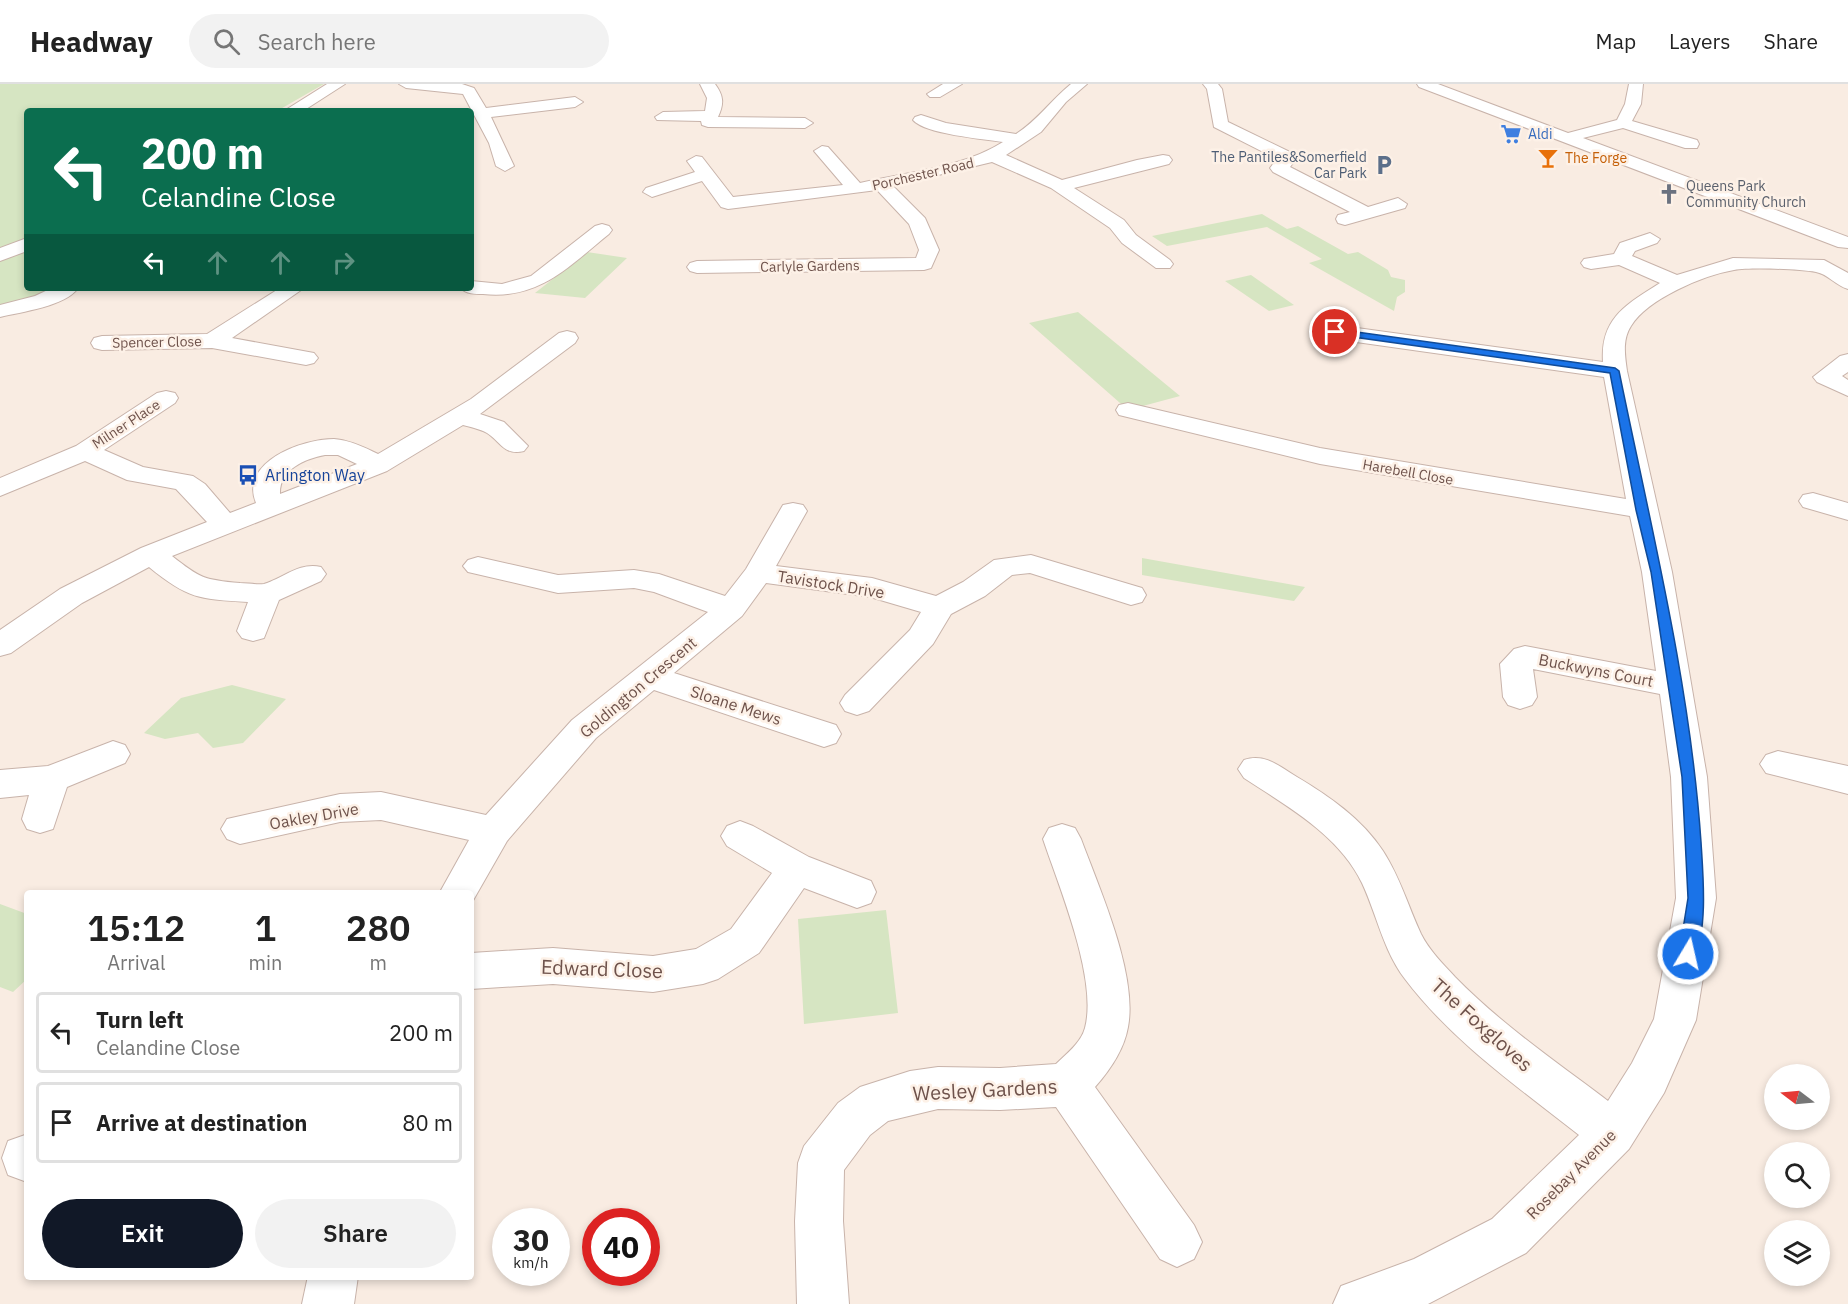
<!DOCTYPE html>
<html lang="en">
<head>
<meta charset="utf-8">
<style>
	body { margin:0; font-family:"IBM Plex Sans",sans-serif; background:#f2f2f2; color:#222; height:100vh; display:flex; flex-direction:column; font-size:22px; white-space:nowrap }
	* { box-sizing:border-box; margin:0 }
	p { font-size:20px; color:#767676 }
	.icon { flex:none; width:33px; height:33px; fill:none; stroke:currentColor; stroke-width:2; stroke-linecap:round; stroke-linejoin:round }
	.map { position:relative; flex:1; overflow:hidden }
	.drawer { position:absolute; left:24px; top:806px; width:450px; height:390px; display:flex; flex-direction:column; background:#fff; border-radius:6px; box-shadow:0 3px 9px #0003 }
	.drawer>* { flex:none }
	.hud { position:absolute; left:24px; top:24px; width:450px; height:183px; border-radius:6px; box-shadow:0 3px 9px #0003; background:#0b6e4f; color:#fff; overflow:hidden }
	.needle { width:39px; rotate:286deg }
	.fabs { position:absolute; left:1764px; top:980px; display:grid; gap:12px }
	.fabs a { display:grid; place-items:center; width:66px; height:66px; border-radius:50%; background:#fff; box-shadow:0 3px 9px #0003; font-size:30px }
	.speed { position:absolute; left:492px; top:1124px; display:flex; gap:12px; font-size:30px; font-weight:700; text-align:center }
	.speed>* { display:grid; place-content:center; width:78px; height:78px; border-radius:50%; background:#fff; box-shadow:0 3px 9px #0003; line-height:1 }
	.speed small { font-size:15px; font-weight:400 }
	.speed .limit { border:9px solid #d22; background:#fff; color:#111 }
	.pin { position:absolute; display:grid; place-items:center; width:51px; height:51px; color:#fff; margin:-26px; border:3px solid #fff; border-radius:50%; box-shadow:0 2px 6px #0007 }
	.me { position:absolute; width:66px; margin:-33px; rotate:9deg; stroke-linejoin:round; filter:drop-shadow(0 0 4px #0008) }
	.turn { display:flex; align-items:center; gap:21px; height:126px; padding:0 18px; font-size:27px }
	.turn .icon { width:78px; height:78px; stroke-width:2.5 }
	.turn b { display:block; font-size:42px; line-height:51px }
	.lanes { display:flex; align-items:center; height:57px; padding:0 18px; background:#0003; justify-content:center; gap:30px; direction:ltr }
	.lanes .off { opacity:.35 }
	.eta { display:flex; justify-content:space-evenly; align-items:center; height:102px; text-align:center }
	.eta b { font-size:36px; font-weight:600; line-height:42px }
	.primary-button { display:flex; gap:12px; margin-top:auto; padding:12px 18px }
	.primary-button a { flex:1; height:69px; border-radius:36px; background:#111827; color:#fff; font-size:24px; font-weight:600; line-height:69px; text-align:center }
	.primary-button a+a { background:#f2f2f2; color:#222 }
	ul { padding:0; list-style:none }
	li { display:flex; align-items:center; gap:18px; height:81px; margin:0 12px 9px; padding:0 6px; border:3px solid #e0e0e0; border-radius:6px }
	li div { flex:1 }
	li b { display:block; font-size:22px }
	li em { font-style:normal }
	header { display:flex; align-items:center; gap:36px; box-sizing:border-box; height:84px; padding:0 30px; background:#fff; border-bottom:2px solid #e0e0e0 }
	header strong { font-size:28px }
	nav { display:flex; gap:33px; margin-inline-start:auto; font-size:21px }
	.search { width:420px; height:54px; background:#f2f2f2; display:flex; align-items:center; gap:15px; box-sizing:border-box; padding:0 21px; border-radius:33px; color:#767676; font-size:22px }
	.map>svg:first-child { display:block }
	.green { fill:#d6e5c2 }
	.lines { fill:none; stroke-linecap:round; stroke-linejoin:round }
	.minor-casing { stroke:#c8b3aa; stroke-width:2 }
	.minor { fill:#fff; fill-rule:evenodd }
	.route { fill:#1a73e8; stroke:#114b97; stroke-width:1.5 }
	.labels { text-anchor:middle; stroke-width:5; stroke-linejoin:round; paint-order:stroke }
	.far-shop-label { font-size:14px; fill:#366cbe; stroke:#fdf1e7; text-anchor:start }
	.far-service-label { font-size:14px; fill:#4e5e75; stroke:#fdf1e7; text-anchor:end }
	.far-food-label { font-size:14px; fill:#c56008; stroke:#fdf1e7; text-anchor:start }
	.far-street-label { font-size:14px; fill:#6e524b; stroke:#fdf1e7 }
	.far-worship-label { font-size:14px; fill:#5b616d; stroke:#fdf1e7; text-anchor:start }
	.transit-label { font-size:16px; fill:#164399; stroke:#fdf1e7; text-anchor:start }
	.street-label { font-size:16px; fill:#6e524b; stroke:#fdf1e7 }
	.near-street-label { font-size:20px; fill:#6e524b; stroke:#fdf1e7 }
</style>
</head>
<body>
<header>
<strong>Headway</strong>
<div class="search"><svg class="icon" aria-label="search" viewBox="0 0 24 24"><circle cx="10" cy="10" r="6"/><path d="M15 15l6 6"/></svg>Search here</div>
<nav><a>Map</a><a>Layers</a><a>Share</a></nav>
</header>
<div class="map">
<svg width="1848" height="1220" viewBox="0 0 1848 1220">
	<rect width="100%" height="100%" fill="#f9ece2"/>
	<!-- green -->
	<path class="green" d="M0,0H324L277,27H27V156L0,167Z
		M1262,130L1287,145L1298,142L1348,170L1358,168L1388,186L1391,193L1405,196V208L1397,213L1394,227L1309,179L1322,175L1267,143L1167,162L1152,152Z
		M27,160V204H59L0,224V171Z
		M587,168L627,174L585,214L535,209Z
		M1251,191L1294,221L1269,227L1225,197Z
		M1078,228L1180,312L1128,326L1029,239Z
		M1142,474L1305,503L1294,517L1142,491Z
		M232,601L286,615L243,659L213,664L198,649L165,655L144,649L181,614Z
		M0,820L27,830V895L13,908L0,903Z
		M886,826L898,929L804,940L798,835Z"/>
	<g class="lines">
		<!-- minor casing -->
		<g class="minor-casing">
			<path id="minor" d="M327,0H345L303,27H284Z
				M399,0H462L474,4L486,24L575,13L583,18L575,23L491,33L514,82L505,87L496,82L489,59L463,10L406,4Z
				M700,0H715C724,12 724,20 718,33L805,34L813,39L805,44L708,43L702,41L701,37L657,36L655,33L663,28L705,27L707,14Z
				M943,0H962L940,13H930L927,10Z
				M1071,0H1087L1066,18L1041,48L1006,71L1062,96L1137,76L1163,71L1169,72L1172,76L1169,80L1074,104L1124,136L1136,151L1170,176L1173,180L1170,184H1156L1122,159L1110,144L1051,104L992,78L893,102L925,134L939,166L931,184L924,186L697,189L690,187L687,183L690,179L697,177L916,174L919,166L909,140L877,106L728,125L721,123L702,97L652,113L643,108L646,104L695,88L687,77L696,72L702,73L733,113L843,101L814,67L822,62L828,63L860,99C907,88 962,84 1003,58C983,55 925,50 913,36L915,33L921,31L946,39L1016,50C1037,37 1051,16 1071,0Z
				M1203,0H1218L1222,5L1228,38L1294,70L1297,74L1290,83L1368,123L1398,114L1407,120L1405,124L1345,141L1338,139L1336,135L1338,131L1350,128L1273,88L1270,84L1277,75L1214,43L1207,5Z
				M1417,0H1438L1568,49L1617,36L1625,20L1629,0H1643L1641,20L1632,37L1697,56L1699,60L1697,64H1685L1623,44L1583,54L1848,153V164L1838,163L1419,3Z
				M602,140L609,142L612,146L609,150C568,183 539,216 483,210C475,210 466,210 461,204H471V197L502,200L531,192L595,142Z
				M1650,149L1660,155L1657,159L1635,167L1632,172L1677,191L1733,174L1824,176L1848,189V205C1836,202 1828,190 1816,188C1798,185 1751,183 1734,186C1704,191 1647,215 1631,242C1622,256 1625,272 1627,287L1672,488L1707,693L1716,814L1696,936L1664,1009L1629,1065L1526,1169L1428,1220H1333L1341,1202L1414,1175L1492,1135L1579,1051C1518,1003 1452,957 1405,895C1383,866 1377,831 1362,799C1339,751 1287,722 1244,694L1238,685L1244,676C1265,669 1279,682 1297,693C1329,712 1362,735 1383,767C1400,793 1408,822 1421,850C1429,866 1443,880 1455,893C1501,940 1555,977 1608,1017L1632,979L1654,935L1676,814L1671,693L1660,610L1533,585L1537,613L1532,621L1520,625L1508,621L1503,613L1500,580L1514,565L1525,562L1656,587L1642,488L1630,432L1320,380L1119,331L1116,326L1119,321L1128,319L1320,364L1626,415L1604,293L1335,255L1327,253L1324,248L1327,243L1335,241L1603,278C1600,234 1627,220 1660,199L1619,181L1591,185L1584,183L1581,179L1584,175L1614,170L1620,159Z
				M27,154V167L0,177V164Z
				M52,204H78C66,222 21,228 0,233V221L35,212Z
				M280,204H304L232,254L314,269L318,274L314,279L306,281L212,264L102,266L94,264L91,259L94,254L102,252L207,250Z
				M567,247L575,249L578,254L575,259L480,330L504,338L528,362L524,367C504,372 501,358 487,349C480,345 470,343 463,341L387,387L172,472C200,494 204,496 240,499C247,499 257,501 264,500C284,494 299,478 321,483L326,490L321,497L279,516L264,554L253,557L242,554L237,547L248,518C199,515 188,515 149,483L82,519L11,569L0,572V546L60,505L141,464L207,438L176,405L127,396L85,377L0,412V394L76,362L157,309L166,307L175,309L178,314L175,319L104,366L143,383L193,392L205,400L230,429L256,419C239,378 302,355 334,355C349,356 364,363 378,370L471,315L559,249ZM325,371H338L357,380L280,410C279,386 304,375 325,371Z
				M1848,270V288L1842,292L1848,296V312L1817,298L1813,293L1840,272Z
				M1813,409L1848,419V436L1803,423L1799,417L1803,411Z
				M793,419L803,421L807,427L776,482L872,494L936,512L963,498L994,476L1031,471L1142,504L1146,511L1142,518L1131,521L1030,489L1012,491L985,512L951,530L933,560L869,627L857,631L845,627L840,619L845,611L910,546L921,528L870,513L766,499L742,532L674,589L836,641L841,650L836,659L824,663L654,606L596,654L507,757L471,820V808H440L469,756L381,736L340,738L240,760L227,755L221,745L227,735L340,710L381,708L486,731L572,636L708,528L654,508L634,504L558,509L468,488L463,482L468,476L478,473L558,491L634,486L659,490L725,512L746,485L783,421Z
				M113,657L125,661L130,670L125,679L67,703L53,745L40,749L27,745L22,735L29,711L0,714V686L48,682Z
				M1778,667L1848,682V710L1766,689L1760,680L1766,671Z
				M740,737L753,742L809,773L871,797L876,808L871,819L857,824L804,804L759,869L718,895L703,900L653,908L553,900L471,905V869L553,864L653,872L696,865L731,845L772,789L727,762L721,752L727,742Z
				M1062,740L1075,744L1081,755C1099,804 1138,890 1128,943C1124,966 1110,986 1095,1003L1194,1141L1202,1158L1194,1175L1177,1183L1160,1175L1056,1023L1000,1026L938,1025L888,1037L870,1051L844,1086L843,1137L849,1220H797L795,1137L798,1079L804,1062L838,1019L860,1003L910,987L938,983L1000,984L1056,980C1066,970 1081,959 1085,944C1098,895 1059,803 1043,755L1049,744Z
				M25,1051H27V1098L8,1091L2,1074L8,1057Z
				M308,1192H358L354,1220H302Z"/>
		</g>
		<!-- minor -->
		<use href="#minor" class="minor"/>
	</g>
	<!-- route -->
	<path class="route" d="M1335,245L1615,284L1619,287C1651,444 1690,598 1701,758C1703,791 1708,844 1694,875L1688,877L1682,875L1679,870L1688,814L1682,693L1651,488L1636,426L1610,289L1332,250V246Z"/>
	<!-- icons -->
	<defs>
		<g id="supermarket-bare" transform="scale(1.62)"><path d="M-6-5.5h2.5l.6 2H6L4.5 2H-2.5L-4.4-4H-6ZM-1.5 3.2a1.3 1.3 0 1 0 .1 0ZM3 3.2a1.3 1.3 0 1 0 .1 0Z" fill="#3f7fe0" stroke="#fdf1e7" stroke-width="2.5" paint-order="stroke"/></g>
		<g id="bar-bare" transform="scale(1.62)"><path d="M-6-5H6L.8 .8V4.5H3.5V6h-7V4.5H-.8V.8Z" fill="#e8710a" stroke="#fdf1e7" stroke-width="2.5" paint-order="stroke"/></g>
		<g id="parking-bare" transform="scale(1.62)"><path d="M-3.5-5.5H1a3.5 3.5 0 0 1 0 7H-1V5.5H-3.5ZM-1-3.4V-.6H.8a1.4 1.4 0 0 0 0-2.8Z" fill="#5c6f8a" stroke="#fdf1e7" stroke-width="2.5" paint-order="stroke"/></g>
		<g id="church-bare" transform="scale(1.62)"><path d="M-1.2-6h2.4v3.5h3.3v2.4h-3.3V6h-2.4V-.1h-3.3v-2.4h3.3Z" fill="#6b7280" stroke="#fdf1e7" stroke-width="2.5" paint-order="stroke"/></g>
		<g id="bus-bare" transform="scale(1.62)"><path d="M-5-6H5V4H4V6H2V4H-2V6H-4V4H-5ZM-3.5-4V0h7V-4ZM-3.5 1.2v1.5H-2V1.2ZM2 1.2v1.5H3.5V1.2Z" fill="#1a4fb4" stroke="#fdf1e7" stroke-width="2.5" paint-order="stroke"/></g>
	</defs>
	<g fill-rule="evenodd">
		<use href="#supermarket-bare" x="1511" y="50"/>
		<use href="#bar-bare" x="1548" y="74"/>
		<use href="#parking-bare" x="1384" y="81"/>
		<use href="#church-bare" x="1669" y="110"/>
		<use href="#bus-bare" x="248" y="391"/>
	</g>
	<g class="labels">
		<!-- far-shop labels -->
		<g class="far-shop-label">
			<text x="1528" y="55">Aldi</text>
		</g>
		<!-- far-service labels -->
		<g class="far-service-label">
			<text x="1367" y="78">The Pantiles&amp;Somerfield<tspan x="1367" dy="16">Car Park</tspan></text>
		</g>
		<!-- far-food labels -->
		<g class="far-food-label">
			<text x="1565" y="79">The Forge</text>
		</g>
		<!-- far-street labels -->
		<g class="far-street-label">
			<text transform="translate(923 90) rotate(-13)" y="5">Porchester Road</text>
			<text transform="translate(810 182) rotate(-1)" y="5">Carlyle Gardens</text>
			<text transform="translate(157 258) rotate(-1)" y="5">Spencer Close</text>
			<text transform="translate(126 340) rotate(-33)" y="5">Milner Place</text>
			<text transform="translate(1408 388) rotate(10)" y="5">Harebell Close</text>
		</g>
		<!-- far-worship labels -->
		<g class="far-worship-label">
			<text x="1686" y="107">Queens Park<tspan x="1686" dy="16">Community Church</tspan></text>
		</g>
		<!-- transit labels -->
		<g class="transit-label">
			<text x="265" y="397">Arlington Way</text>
		</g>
		<!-- street labels -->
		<g class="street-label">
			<text transform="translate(831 500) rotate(9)" y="6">Tavistock Drive</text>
			<text transform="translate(1596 586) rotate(11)" y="6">Buckwyns Court</text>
			<text transform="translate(638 603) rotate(-40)" y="6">Goldington Crescent</text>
			<text transform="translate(736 621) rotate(18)" y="6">Sloane Mews</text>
			<text transform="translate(314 732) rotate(-10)" y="6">Oakley Drive</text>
			<text transform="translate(1571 1090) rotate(-45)" y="6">Rosebay Avenue</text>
		</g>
		<!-- near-street labels -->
		<g class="near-street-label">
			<text transform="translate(602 885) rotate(2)" y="7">Edward Close</text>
			<text transform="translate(1482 941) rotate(42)" y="7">The Foxgloves</text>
			<text transform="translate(985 1006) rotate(-3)" y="7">Wesley Gardens</text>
		</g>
	</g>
</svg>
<div class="fabs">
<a><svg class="needle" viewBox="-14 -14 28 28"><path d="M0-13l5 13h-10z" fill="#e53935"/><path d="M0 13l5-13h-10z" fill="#767676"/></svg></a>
<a><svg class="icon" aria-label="search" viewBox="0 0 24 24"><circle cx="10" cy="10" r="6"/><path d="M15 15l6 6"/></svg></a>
<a><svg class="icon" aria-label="layers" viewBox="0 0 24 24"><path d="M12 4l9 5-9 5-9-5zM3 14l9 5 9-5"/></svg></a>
</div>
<div class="speed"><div>30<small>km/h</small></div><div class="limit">40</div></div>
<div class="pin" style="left:1335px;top:248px;background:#d93025"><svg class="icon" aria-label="arrive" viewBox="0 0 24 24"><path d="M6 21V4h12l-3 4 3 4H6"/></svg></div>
<svg class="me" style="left:1688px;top:870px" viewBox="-20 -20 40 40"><circle r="17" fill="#1a73e8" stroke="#fff" stroke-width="3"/><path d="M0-11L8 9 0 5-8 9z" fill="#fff"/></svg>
<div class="hud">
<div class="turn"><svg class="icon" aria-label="left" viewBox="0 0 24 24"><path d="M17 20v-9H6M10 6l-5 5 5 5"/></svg><div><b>200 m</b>Celandine Close</div></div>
<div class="lanes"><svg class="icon" aria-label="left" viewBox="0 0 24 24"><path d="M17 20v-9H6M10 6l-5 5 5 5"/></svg><svg class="icon off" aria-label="ahead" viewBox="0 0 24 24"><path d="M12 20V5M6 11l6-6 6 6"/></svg><svg class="icon off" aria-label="ahead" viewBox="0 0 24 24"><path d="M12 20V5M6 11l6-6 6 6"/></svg><svg class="icon off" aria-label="right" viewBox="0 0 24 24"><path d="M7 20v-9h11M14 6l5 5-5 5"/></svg></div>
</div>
<section class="drawer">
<div class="eta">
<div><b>15:12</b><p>Arrival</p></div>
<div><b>1</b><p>min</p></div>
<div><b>280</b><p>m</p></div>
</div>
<ul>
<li><svg class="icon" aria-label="left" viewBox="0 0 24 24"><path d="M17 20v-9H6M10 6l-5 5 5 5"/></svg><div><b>Turn left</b><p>Celandine Close</p></div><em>200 m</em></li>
<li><svg class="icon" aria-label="arrive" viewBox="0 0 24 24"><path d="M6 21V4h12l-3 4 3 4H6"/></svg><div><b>Arrive at destination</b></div><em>80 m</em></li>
</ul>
<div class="primary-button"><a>Exit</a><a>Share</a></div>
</section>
</div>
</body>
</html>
